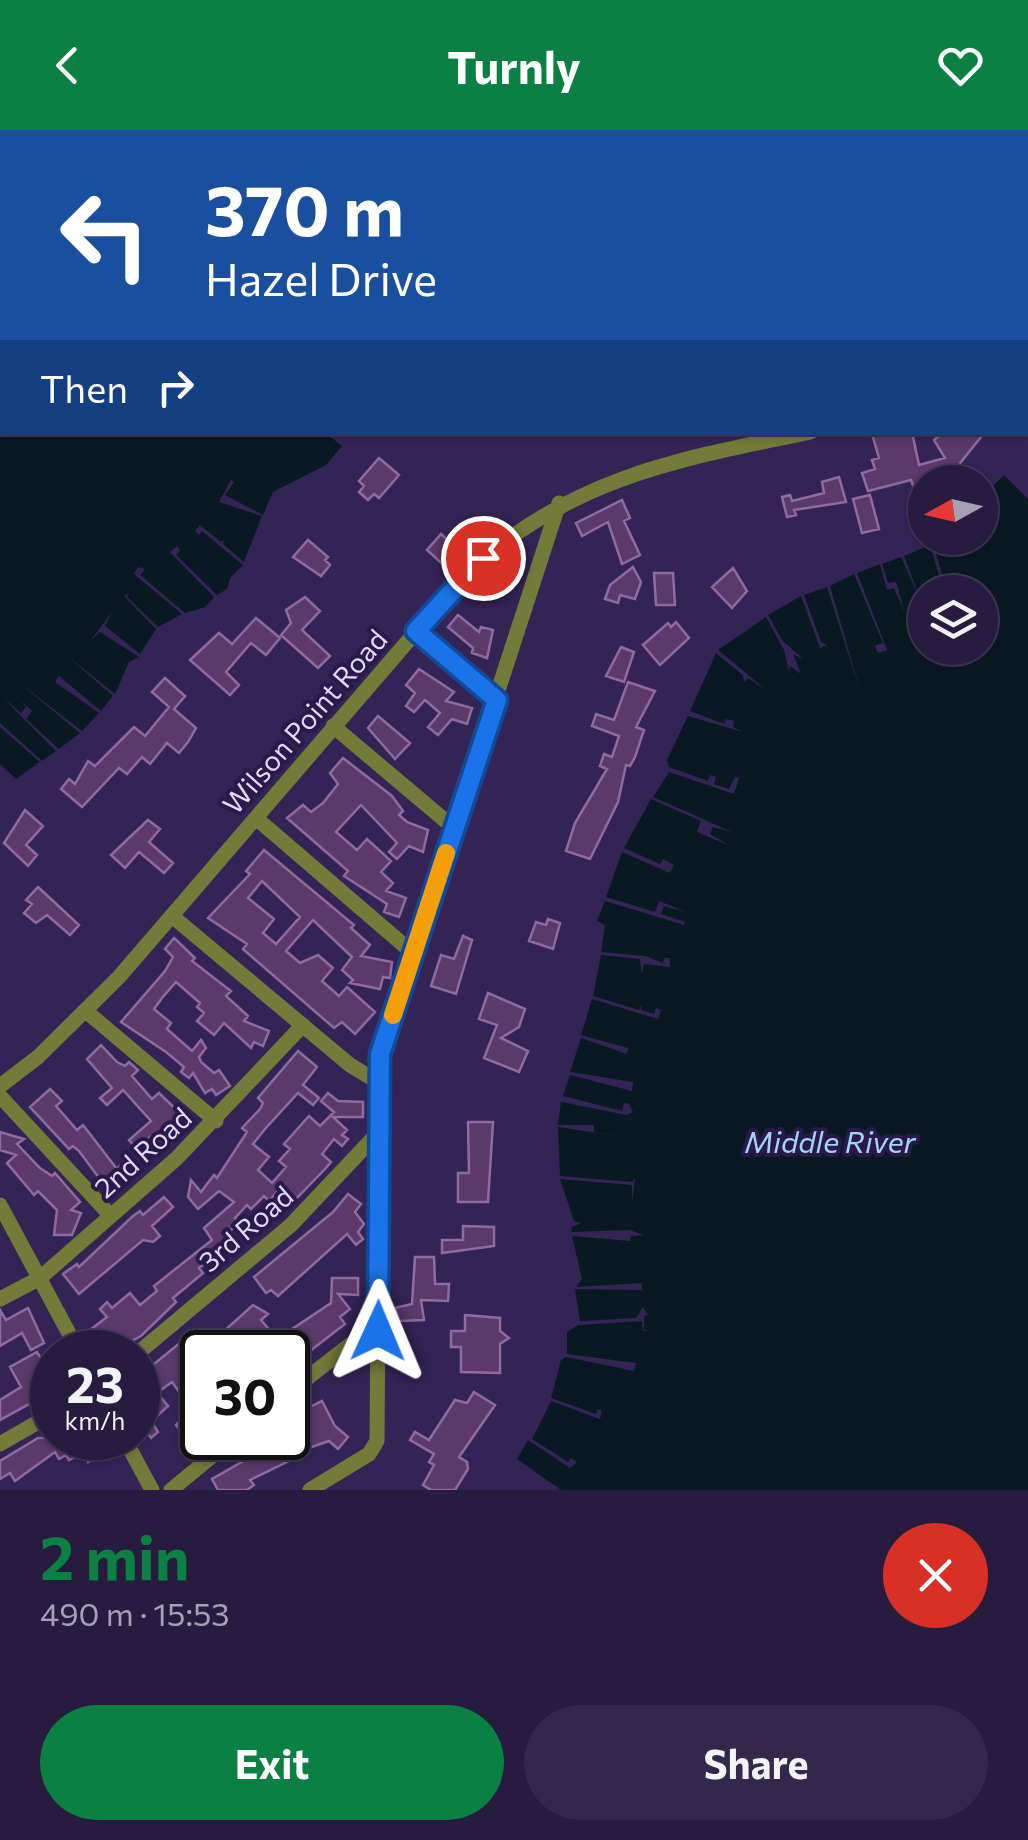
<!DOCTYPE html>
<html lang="en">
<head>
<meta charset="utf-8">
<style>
	body { margin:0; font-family:Commissioner,sans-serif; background:#33284b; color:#f1f3f6; height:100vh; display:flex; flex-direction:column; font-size:38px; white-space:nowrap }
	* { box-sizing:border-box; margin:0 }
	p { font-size:32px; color:#a4a1b1 }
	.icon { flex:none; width:55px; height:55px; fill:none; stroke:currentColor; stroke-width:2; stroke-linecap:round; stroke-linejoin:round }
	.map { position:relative; height:1360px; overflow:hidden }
	.side { display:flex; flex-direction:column; background:#271b40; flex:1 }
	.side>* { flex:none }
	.hud { position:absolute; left:0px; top:0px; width:1030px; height:305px; box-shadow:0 2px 8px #0004,0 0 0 2px #433959; background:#1a4fa0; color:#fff; overflow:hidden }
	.needle { width:65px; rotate:262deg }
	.controls { position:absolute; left:908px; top:335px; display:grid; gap:20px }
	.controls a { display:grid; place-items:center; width:90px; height:90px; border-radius:50%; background:#271b40; box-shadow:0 2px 8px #0004,0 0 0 2px #433959; font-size:50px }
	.speed { position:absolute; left:30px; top:1200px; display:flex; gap:20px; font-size:50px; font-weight:700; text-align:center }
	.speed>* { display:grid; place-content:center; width:130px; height:130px; border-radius:50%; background:#271b40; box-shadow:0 2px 8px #0004,0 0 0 2px #433959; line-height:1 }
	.speed small { font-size:25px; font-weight:400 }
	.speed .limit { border:5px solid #111; border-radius:15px; background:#fff; color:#111 }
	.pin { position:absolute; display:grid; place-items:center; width:85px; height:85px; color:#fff; margin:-42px; border:5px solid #fff; border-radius:50%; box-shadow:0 2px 10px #0007 }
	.me { position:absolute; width:110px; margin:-55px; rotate:1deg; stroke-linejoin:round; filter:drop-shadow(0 0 8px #0008) }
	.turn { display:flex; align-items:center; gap:35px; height:210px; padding:0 40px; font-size:45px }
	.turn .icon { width:130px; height:130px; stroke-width:2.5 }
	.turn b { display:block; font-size:70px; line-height:85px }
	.then { display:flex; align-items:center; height:95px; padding:0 40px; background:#0003; gap:20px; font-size:38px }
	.round { display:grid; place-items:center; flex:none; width:105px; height:105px; border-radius:52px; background:#33284b }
	.head { display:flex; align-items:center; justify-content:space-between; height:170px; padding:0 40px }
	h1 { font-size:60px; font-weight:700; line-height:75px; color:#0b8043 }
	.cta { display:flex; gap:20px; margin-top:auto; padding:20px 40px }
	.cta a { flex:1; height:115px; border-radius:60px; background:#0b8043; color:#fff; font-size:40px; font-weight:700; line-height:115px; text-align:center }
	.cta a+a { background:#33284b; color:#f1f3f6 }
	header { display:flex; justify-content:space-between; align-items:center; height:130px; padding:0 40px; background:#0b8043; color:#fff; font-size:45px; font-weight:700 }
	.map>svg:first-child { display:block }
	.water { fill:#091922 }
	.building { fill:#5b3969; stroke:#8f6b9f; stroke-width:2.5; fill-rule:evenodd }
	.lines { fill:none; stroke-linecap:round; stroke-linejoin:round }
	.minor { stroke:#737b39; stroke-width:15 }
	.route-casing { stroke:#114b97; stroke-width:25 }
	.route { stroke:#1a73e8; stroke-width:18 }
	.slow { stroke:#f59e0b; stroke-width:18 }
	.labels { text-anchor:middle; stroke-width:8; stroke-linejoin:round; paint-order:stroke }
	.street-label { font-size:28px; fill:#dfd9f9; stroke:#2a1a4b }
	.water-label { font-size:30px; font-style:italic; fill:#a2d6f5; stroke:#2a1a4b }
</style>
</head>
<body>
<header><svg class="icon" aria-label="back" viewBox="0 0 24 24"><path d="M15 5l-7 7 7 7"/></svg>Turnly<svg class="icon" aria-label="heart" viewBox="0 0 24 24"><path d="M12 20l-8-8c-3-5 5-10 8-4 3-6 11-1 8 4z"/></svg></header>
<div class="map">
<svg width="1028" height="1360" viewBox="0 0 1028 1360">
	<rect width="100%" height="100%" fill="#342456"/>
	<!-- water -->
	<path class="water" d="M0,0H1028V7V2H2V302H324L342,316L326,335L273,362L263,385L225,365L234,352L231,350L219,372L262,386L244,432L223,414L224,410L221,412L200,395L195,401L199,405L202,401L243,435L230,448L227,459L217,465L176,425L180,420L177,416L170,422L214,467L205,477L185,483L140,445L145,439L138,437L134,444L182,484L158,497L127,467L129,463L124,466L156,499L140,524L105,496L112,482L90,511L100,502L139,527L129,532L115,564L66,525L113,566L101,581L59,546L55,552L99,583L82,601L17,551L80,603L59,619L26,589L32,581L21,571L26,577L21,583L4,569L56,621L42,631L0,593Z
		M1004,345L1028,369V1360H561L517,1329L528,1310L570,1338L577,1332L571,1328L568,1332L532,1309L551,1271L600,1289L602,1280L598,1279L596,1284L551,1268L561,1230L566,1227L634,1241L636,1233L567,1224V1202L578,1195L642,1191L643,1201H651L644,1200V1186L648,1185L643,1177L636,1188L580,1191L575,1159L642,1160V1153L576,1157L582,1149L572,1106L630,1111L631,1106L644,1105L630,1100L571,1102L572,1097L581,1093L574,1091L560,1049L632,1055V1073L635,1048L632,1052L560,1046L558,997L631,1008L594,1002V995H558L561,972L627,985L633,982L629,974L624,973L622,981L563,966L570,945L632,961L633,952L570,942L581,908L627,924L628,918L581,905L592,869L658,889L661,880L656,878L654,884L641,880L642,874L639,880L593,866L601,825L640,829L642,845L644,834L670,837V828H664L663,833L645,826L601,822L605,795L597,791L605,771L684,795L685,792L661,784L664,776L688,783L659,771L655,782L606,767L622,722L670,743L674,735L663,729L660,734L624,718L651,669L701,691L697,702L728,715L710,704L713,697L732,702L653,667L669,642L734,664L739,648L735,647L729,659L714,654L716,647L710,645L708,651L669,637L667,630L688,586L743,602L733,597L734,591L726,589L724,594L690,581L716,523L743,545L744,552L748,548L766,560L718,520L766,487L784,520L789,541L790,536L801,544L793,524L803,529L782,510L768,485L801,466L820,518L827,515L821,512L804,465L827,457L861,564L830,456L854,444L883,513L875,516L878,523L887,520L857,443L880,434L887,460L894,458L905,483L896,452L888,453L882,434L901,427L920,469L904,426L930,415L944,462H925V518H980V462H947L933,413L944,408H980V369Z
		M0,597L40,632L16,649L0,634Z"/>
	<!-- building -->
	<path class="building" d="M912,302L919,335L945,328L934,310L944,302H985L945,352H925V362L916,364L911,350L868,361L862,343L875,339L872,330L879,328L872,304Z
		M379,328L399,345L379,368L374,364L368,370L359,362L364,356L359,351Z
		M839,347L846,372L794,380L796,385L787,387L782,367L790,365L792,371L824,363L822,352Z
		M870,365L879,399L862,403L853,369Z
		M622,370L630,388L624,391L640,425L622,434L608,392L582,406L576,393Z
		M441,404L466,427L451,442L427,420Z
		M308,410L328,427L325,430L330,435L321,446L293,427Z
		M633,437L641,452L635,469L620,465L618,473L605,469L610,455Z
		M733,438L747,461L732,478L712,457Z
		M654,443H673L675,475H656Z
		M305,467L320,481L302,500L330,526L318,538L281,505L291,493L286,480Z
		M458,485L479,502L481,497L493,500L487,528L472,523L473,518L448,497Z
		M256,488L280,508L266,525L251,513L226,542L239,555L230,565L190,530L219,503L232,514Z
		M676,492L689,508L660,535L643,515L668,493L671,497Z
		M621,517L634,522L624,552L606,546Z
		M419,539L454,562L446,571L472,578L467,594L452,589L438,605L428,597L440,583L425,570L414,582L406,576L415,563L406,555Z
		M165,548L185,566L174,579L196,598L188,612L179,623L167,613L150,634L142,627L127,644L119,638L82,677L61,659L69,649L75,654L88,631L95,636L134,597L145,606L169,577L152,562Z
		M628,552L655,561L636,597L644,600L635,627L630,636L626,635L618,672L590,729L566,721L575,693L607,639L600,636L604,624L612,627L619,606L592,596L596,584L614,590Z
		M378,586L410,613L395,629L368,598Z
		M343,628L392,666L403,681L399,685L407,692L428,700L423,722L409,716L397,729L389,722L397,713L361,675L336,702L357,720L367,709L391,731L381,742L393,753L386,761L406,768L399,787L384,782L387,774L344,746L348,741L287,688L303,675L311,682L323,673L338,654L330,643Z
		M25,680L43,696L26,715L37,725L28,736L4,713Z
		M148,690L160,699L149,712L173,733L164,743L139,722L125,738L111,725Z
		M264,720L354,795L351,798L370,815L361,826L392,832L390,848L383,847L380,859L350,853L353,850L342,840L352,827L313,790L286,821L300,833L318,825L333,838L322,851L339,866L347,857L375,882L355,904L342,892L334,898L243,819L247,814L208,788L250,744L246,741ZM262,751L300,787L276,814L263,803L274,789L248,768Z
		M38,757L79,795L70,805L47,785L36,793L24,783L32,774L26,770Z
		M548,789L560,793L553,819L529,811L536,792L546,795Z
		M463,806L472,810L456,864L431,856L441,825L454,829Z
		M174,808L195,828L192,831L231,861L226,866L248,886L244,891L269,901L263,916L254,912L251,918L224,893L214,905L197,891L204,883L197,877L200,873L176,852L162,868L154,879L171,893L167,899L192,921L201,910L206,918L199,927L201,932L214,943L219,940L230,956L216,965L212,959L205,963L193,943L189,948L181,942L184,937L166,922L121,892L165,841L173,827L165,819Z
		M488,863L525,879L519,897L501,908L528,921L519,942L484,928L497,895L479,889Z
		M101,915L117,932L125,936L129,932L138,940L132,946L152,969L159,963L188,991L167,1009L170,1013L162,1019L151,1006L137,1019L129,1010L151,991L123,960L107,975L100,968L112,958L87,929Z
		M298,921L317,937L303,955L319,968L313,975L298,963L265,999L253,1014L269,1027L258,1040L272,1053L286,1037L279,1031L290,1019L284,1014L309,986L320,996L334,982L321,971L328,963L338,971L363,972V987H333L347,1000L342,1005L348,1009L342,1016L334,1009L322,1024L331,1032L325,1039L291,1074L277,1062L269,1071L264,1066L251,1079L247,1075L235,1088L239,1093L224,1106L233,1118L225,1125L221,1121L199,1138L203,1143L173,1168L176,1172L141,1206L110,1222L90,1200L107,1187L100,1179L107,1172L112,1178L130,1163L140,1175L157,1161L154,1156L212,1110L204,1098L234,1072L219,1061L198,1079L188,1067L191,1050L201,1062L214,1045L217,1048L247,1002L242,998L260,979L263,973L258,968Z
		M50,959L62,971L56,976L77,1000L83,995L117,1039L123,1032L130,1039L113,1056L107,1048L102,1052L79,1021L73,1016L69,1019L30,977Z
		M468,992H493L488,1072H458V1043H469Z
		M0,1002L24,1009L17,1014L40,1038L52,1046L55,1043L80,1072L71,1080L81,1083L72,1105H54L57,1080L38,1061L34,1065L7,1033L16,1025L0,1020Z
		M348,1064L361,1074L355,1082L364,1094L358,1102L363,1109L356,1115L347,1104L278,1166L271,1160L266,1163L254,1147L333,1082Z
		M164,1067L173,1077L152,1096L160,1106L153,1112L143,1110L79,1164L63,1144L77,1134L79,1137L133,1086L140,1081L143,1085Z
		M463,1096L494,1097V1116L442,1123V1110H463Z
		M415,1127H434L435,1154H449L448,1171L421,1170L424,1190L399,1191L395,1178L412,1174Z
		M332,1148H358V1165L338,1164L350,1179L340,1187L345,1194L288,1238V1222H276L269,1215L259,1222H225L214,1210L253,1175L268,1184L261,1190L277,1209L331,1173Z
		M28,1178L44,1213L31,1220L22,1203L0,1216V1180L6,1190Z
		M465,1185L500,1188V1201L509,1208L500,1214V1243L461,1242V1217H451V1201H465Z
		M192,1203L206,1222L189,1235L202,1251V1298L189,1310L176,1295L192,1280L172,1252L157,1263L168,1276L153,1290L149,1287L158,1302L151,1308L139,1292L148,1287L138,1280V1247Z
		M37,1222L46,1237L52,1233V1266L35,1276L33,1272L0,1290V1270L21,1257L10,1237Z
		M474,1262L495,1275L459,1327L467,1332L468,1339L455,1360H431L423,1355L434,1335L429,1332L434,1324L410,1310L415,1302L429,1310L455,1270L467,1273Z
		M322,1271L335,1296L348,1307L338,1319L329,1311L294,1323L296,1327L287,1332L250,1350L254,1355L247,1360H218L212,1349L245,1330L242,1326L267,1311L265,1308H288V1274L298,1283Z
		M38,1308H95L99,1315L92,1319L97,1327L88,1332L83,1323L69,1330L66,1325L59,1329L55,1322L15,1351L10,1343L0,1349V1331Z"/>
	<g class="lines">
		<!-- minor -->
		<path class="minor" d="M416,501L497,570
			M333,596L454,698
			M256,688L414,824
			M172,786L350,935L378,952
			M87,882L216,991
			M0,956L38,927L119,847L463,447C566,349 677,329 811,302
			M0,966L110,1085
			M0,1075L79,1222
			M0,1169L40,1148L177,1028L303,895
			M138,1223L291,1095L378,1003
			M288,1263L378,1193
			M124,1308L152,1360
			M0,1314L52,1284
			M171,1360L234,1308
			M310,1360L369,1324L377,1311L380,924L559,373"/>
	</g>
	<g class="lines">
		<!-- route casing -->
		<g class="route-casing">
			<path id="route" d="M378,1201L380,924L497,570L416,501L483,428"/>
		</g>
		<!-- route -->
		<use href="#route" class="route"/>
		<!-- slow -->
		<path class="slow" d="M393,885L446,723"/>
	</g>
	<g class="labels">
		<!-- street labels -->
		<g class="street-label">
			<text transform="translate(305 592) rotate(-49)" y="10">Wilson Point Road</text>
			<text transform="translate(143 1023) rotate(-42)" y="10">2nd Road</text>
			<text transform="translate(246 1099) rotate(-41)" y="10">3rd Road</text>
		</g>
		<!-- water labels -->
		<g class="water-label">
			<text x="830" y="1023">Middle River</text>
		</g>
	</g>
</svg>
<div class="controls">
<a><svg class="needle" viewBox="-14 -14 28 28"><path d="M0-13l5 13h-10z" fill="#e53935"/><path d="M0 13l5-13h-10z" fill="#a4a1b1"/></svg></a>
<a><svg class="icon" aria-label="layers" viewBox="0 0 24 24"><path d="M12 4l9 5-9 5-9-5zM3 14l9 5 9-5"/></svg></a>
</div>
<div class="speed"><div>23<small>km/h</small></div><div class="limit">30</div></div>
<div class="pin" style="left:483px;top:428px;background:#d93025"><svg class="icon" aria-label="arrive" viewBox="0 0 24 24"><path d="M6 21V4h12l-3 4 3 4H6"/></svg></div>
<svg class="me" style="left:378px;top:1201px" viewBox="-20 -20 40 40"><path d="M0-17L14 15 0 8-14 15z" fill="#1a73e8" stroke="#fff" stroke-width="4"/></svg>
<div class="hud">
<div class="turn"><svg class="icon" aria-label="left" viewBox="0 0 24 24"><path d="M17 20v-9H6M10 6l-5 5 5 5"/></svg><div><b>370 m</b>Hazel Drive</div></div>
<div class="then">Then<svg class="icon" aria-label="right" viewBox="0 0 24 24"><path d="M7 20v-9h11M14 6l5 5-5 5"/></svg></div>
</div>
</div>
<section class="side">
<div class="head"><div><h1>2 min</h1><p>490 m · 15:53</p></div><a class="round" style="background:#d93025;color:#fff"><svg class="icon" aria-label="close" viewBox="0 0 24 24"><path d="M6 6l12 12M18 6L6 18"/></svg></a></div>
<div class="cta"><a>Exit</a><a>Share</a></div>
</section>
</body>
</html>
